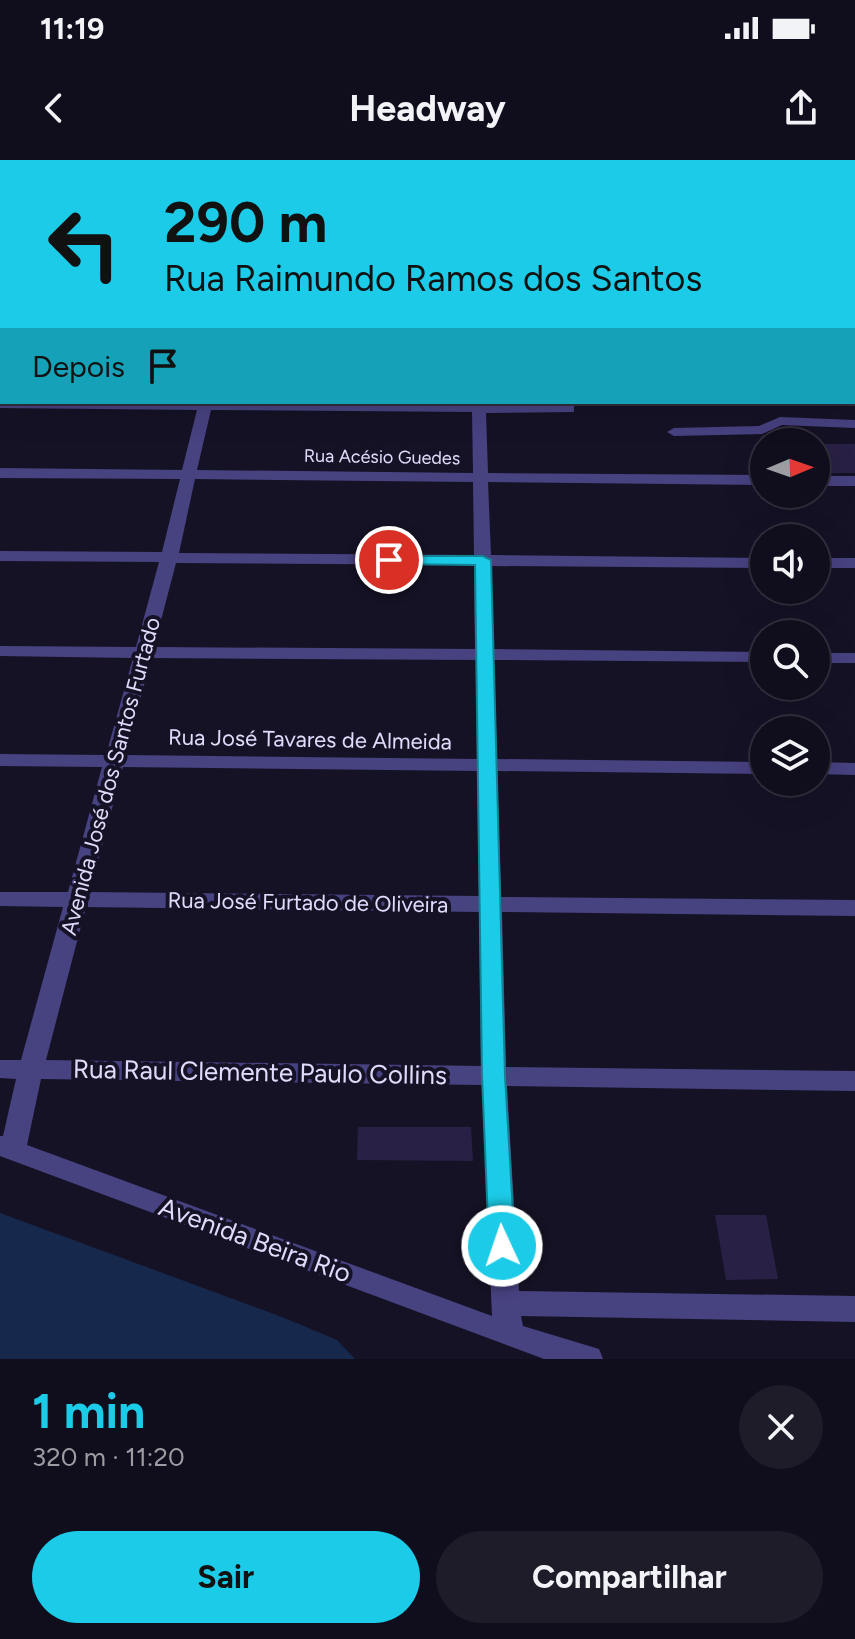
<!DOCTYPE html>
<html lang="pt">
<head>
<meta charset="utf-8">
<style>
	body { margin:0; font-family:Figtree,sans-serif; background:#1e1c29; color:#f1f3f6; height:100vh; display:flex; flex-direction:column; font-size:30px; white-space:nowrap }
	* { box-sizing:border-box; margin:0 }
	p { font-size:26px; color:#9c9ca3 }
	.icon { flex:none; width:44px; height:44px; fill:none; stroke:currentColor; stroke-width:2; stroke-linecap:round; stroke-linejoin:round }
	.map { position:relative; height:1199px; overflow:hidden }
	.drawer { display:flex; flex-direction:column; background:#100e1c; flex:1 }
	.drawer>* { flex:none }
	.banner { position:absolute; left:0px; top:0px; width:856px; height:244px; box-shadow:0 8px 32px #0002,0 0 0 2px #302e3b; background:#1bcbe7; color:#111; overflow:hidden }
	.needle { width:52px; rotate:88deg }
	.tools { position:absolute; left:750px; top:268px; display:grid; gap:16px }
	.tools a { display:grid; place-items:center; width:80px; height:80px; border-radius:50%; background:#100e1c; box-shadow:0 8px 32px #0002,0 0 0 2px #302e3b; font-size:40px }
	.pin { position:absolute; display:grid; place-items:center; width:68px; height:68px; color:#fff; margin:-34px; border:4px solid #fff; border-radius:50%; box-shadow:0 2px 8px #0007 }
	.me { position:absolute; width:88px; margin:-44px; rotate:357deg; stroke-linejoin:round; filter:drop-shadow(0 0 6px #0008) }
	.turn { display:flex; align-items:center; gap:28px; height:168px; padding:0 32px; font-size:36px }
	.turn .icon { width:104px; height:104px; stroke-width:2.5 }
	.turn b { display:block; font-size:56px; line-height:68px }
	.then { display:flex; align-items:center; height:76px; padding:0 32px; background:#0003; gap:16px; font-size:30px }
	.round { display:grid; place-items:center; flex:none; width:84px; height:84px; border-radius:42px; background:#1e1c29 }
	.summary { display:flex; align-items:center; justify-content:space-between; height:136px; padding:0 32px }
	h1 { font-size:48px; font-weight:700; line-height:60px; color:#1bcbe7 }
	.action { display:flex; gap:16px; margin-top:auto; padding:16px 32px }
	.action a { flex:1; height:92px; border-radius:48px; background:#1bcbe7; color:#111; font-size:32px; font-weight:700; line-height:92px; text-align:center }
	.action a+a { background:#1e1c29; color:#f1f3f6 }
	.status { display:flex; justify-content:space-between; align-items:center; height:56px; padding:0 40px; background:#100e1c; direction:ltr }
	.status svg { height:22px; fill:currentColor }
	header { display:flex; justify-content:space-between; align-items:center; height:104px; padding:0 32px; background:#100e1c; font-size:36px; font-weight:700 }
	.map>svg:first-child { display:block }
	.water { fill:#16294c }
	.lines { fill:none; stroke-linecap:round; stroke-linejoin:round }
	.canal { fill:#16294c; fill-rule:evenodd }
	.building { fill:#292045 }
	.minor { fill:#474280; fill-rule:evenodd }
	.route { fill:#1bcbe7; stroke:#128496; stroke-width:2 }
	.labels { text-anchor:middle; stroke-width:8; stroke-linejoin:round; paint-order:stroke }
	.far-street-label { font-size:18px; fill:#e0dbfb; stroke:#161226 }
	.street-label { font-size:22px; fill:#e0dbfb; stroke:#161226 }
	.near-street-label { font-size:26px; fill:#e0dbfb; stroke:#161226 }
</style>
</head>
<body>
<div class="status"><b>11:19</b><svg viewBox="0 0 49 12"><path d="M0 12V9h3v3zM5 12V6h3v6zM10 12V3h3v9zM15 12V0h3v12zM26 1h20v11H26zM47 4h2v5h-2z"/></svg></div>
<header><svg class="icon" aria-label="back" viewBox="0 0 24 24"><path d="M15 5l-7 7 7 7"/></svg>Headway<svg class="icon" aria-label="share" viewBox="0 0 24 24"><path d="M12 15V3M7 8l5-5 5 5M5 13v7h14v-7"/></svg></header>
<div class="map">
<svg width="855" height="1199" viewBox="0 0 855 1199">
	<rect width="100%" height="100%" fill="#161226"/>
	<!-- water -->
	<path class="water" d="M0,1053L282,1157L337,1180L355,1199H0Z"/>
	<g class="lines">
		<!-- canal -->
		<path class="canal" d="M0,61H2V69H0Z"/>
	</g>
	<!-- building -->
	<path class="building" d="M816,284H855V313H825L823,309H816Z
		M358,967H471L473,1001L357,1000Z
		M715,1055H766L778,1119L726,1120Z"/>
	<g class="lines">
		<!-- minor -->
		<path class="minor" d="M2,0H12V2H2Z
			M100,0H111L99,2Z
			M521,0H531V2H521Z
			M744,0H754V2H744Z
			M0,24H2L0,41Z
			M854,24H855V30H854Z
			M2,104V114L0,115V105Z
			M0,141H2V149H0Z
			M0,174H2V182H0Z
			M854,217H855V228H854Z
			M0,240L569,245L574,246V252L486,253L488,313L764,315V325L488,322L491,395L764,398V408L491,406L494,489L764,492V502L494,500L497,599L764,602V614L497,611L501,737L855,740V756L502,752L506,907L855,911V931L507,926L519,1131L855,1136V1162L521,1156L523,1166L599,1189L603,1199H544L0,996V976H3L16,919L0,918V900H21L63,747L0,746V732H68L102,607L0,606V594L106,595L133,498L0,496V486L136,487L159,402L0,401V391L162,392L180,319L0,318V308L182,310L197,250L0,248ZM211,250L472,252L473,313L197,310ZM195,319L473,322L474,395L179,393ZM176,403L474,405L475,489L154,487ZM151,498L476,500L477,599L126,595ZM123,607L477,611L479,736L90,732ZM86,747L479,752L481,906L46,900ZM41,919L482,925L492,1156L27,985Z
			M780,257L855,260V268L782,265L762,274L674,276L667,272L674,268L759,266Z
			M816,316H855V326H816Z
			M816,398H855V408H816Z
			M816,493H855V503H816Z
			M816,602L855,603V615L816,614Z"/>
	</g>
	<!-- route -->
	<path class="route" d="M383,396H483L491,400L505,916L515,1086L511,1093L502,1097L493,1093L489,1086L482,916L475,405L389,404L383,403Z"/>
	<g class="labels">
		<!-- far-street labels -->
		<g class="far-street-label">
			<text transform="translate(382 297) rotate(1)" y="6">Rua Acésio Guedes</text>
		</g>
		<!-- street labels -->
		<g class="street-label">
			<text transform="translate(310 579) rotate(1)" y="8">Rua José Tavares de Almeida</text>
			<text transform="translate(110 616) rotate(-75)" y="8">Avenida José dos Santos Furtado</text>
			<text transform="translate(308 742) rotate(1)" y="8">Rua José Furtado de Oliveira</text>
		</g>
		<!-- near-street labels -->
		<g class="near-street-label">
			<text transform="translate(260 912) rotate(1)" y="9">Rua Raul Clemente Paulo Collins</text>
			<text transform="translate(255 1080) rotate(20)" y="9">Avenida Beira Rio</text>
		</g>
	</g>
</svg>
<div class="tools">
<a><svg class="needle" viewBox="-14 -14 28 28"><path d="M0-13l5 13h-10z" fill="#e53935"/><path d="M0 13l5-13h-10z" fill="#9c9ca3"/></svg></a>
<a><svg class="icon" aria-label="sound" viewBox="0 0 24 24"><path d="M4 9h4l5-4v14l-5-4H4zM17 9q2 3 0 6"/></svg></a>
<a><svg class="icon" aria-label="search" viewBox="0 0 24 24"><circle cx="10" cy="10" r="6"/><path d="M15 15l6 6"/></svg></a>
<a><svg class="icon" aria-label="layers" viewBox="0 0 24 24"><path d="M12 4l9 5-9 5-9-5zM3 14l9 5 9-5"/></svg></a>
</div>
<div class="pin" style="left:389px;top:400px;background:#d93025"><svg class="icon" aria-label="arrive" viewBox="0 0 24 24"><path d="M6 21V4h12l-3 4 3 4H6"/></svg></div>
<svg class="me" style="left:502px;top:1086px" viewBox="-20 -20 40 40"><circle r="17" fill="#1bcbe7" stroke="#fff" stroke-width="3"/><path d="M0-11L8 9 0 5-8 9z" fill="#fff"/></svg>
<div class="banner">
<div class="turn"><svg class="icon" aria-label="left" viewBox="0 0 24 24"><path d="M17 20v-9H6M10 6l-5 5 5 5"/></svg><div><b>290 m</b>Rua Raimundo Ramos dos Santos</div></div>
<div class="then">Depois<svg class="icon" aria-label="arrive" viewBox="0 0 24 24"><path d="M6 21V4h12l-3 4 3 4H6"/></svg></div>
</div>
</div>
<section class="drawer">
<div class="summary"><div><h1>1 min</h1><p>320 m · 11:20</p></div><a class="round"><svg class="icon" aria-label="close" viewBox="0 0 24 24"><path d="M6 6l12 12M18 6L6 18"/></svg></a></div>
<div class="action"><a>Sair</a><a>Compartilhar</a></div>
</section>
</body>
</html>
